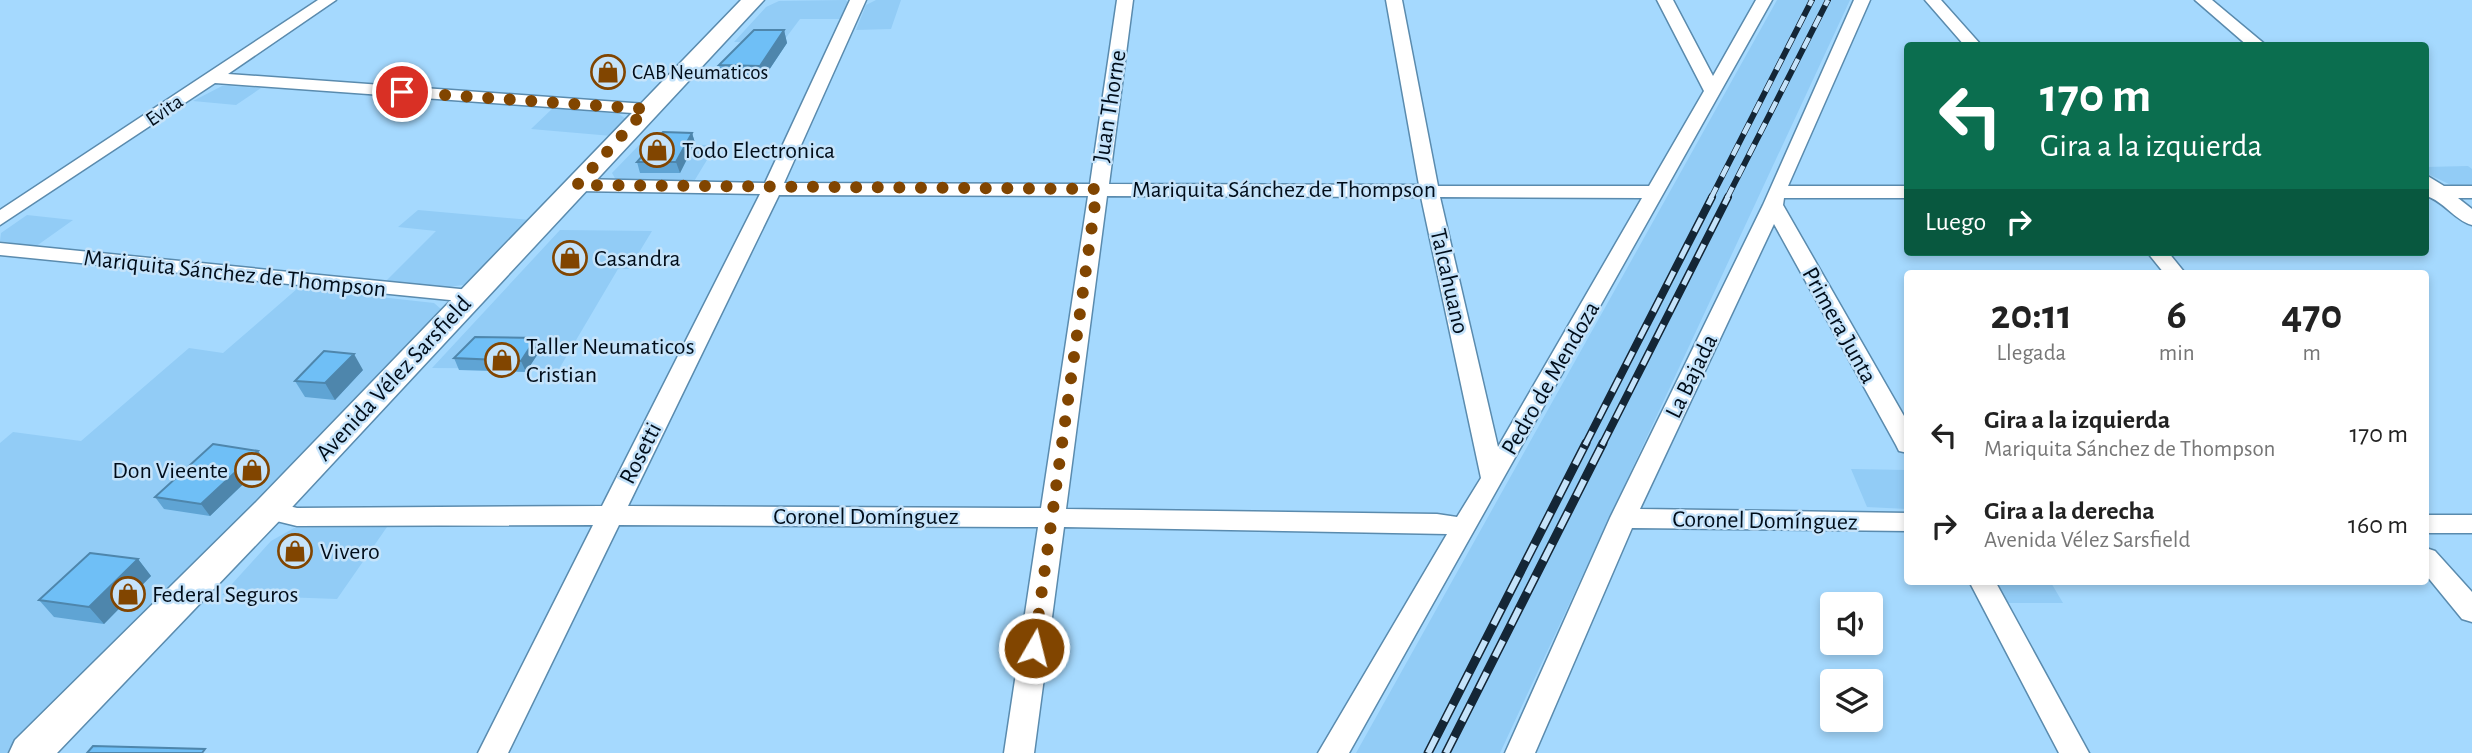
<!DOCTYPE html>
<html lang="es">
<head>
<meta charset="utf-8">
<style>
	body { margin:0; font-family:"Alegreya Sans",sans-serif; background:#f6f6f6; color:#222; height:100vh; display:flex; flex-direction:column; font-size:26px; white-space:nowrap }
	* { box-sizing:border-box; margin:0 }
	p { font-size:23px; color:#767676 }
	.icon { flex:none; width:38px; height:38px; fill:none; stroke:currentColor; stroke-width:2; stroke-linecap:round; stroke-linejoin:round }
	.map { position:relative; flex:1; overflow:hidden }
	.side { position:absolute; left:1904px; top:270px; width:525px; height:315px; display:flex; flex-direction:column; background:#fff; border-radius:7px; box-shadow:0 4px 10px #0003 }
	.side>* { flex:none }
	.hud { position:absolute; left:1904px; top:42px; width:525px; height:214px; border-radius:7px; box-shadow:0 4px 10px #0003; background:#0b6e4f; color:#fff; overflow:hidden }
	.fabs { position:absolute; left:1820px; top:592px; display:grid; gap:14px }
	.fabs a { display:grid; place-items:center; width:63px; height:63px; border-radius:7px; background:#fff; box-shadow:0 4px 10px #0003; font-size:35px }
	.pin { position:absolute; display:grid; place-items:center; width:60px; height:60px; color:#fff; margin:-30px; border:4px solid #fff; border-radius:50%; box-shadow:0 2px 7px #0007 }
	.me { position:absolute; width:77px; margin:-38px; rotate:8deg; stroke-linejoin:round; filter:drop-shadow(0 0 5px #0008) }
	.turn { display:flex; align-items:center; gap:24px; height:147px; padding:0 21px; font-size:32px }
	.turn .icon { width:91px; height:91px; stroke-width:2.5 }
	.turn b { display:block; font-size:49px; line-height:60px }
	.then { display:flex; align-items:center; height:66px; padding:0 21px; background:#0003; gap:14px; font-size:26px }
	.eta { display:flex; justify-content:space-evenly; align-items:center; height:119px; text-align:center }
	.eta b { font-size:42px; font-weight:700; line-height:49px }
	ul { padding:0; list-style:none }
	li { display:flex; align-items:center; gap:21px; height:91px; padding:0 21px }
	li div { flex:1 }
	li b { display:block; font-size:26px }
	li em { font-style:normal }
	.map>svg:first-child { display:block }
	.built { fill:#92ccf6 }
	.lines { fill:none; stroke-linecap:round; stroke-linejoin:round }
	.minor-casing { stroke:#5a8bae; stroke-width:3 }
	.secondary-casing { stroke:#5a8bae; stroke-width:3 }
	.minor { fill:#fff; fill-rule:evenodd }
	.secondary { fill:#fff; fill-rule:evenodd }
	.rail-far2-casing { stroke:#142636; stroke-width:6 }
	.rail-far1-casing { stroke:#142636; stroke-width:8 }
	.rail-casing { stroke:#142636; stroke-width:9 }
	.rail-far2 { stroke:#c5e3fa; stroke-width:4.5; stroke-dasharray:12; stroke-linecap:butt }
	.rail-far1 { stroke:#c5e3fa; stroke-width:5; stroke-dasharray:15; stroke-linecap:butt }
	.rail { stroke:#c5e3fa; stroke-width:6; stroke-dasharray:18; stroke-linecap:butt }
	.wall { fill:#5fa4d4 }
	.shaded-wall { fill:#4e86ac }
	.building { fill:#6fbff6; stroke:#4e86ac; stroke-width:2 }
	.route { stroke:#814500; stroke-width:12; stroke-dasharray:0 21.6 }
	.labels { text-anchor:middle; stroke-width:5; stroke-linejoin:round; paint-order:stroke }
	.far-poi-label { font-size:21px; fill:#000d1a; stroke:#c5e3fa; text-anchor:start }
	.far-street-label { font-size:21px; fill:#000d1a; stroke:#c5e3fa }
	.street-label { font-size:24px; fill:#000d1a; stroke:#c5e3fa }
	.poi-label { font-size:24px; fill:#000d1a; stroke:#c5e3fa; text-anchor:start }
</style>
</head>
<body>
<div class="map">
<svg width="2472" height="753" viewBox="0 0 2472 753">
	<rect width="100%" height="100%" fill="#a5d9fe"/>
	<!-- built -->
	<path class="built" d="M846,0L848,3L840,19H800L782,43L734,42L766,7L779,1Z
		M876,0H901L891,29L856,30L866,5Z
		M1777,0H1850L1500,753H1356Z
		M222,86H229L261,88L236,105L193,101Z
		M553,108L619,114L626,119L612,136L531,129Z
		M640,144L716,145L693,183L616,180L612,173Z
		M2468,166L2472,169V185H2451L2426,173V167Z
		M418,210L531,220L475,278L463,285L448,287L386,281L436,231L398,227Z
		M27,215L73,220L35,247L0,241L1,233Z
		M560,230L652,231L629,269H618L559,369L432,368Z
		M298,288L434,303L441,309L438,315L11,753H0V443L13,432L81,441L189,348L223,353Z
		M1851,469L1907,470V509L1867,507Z
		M387,527L337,599L222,595L271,541L294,528Z
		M1991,581H2050L2063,603H2003Z"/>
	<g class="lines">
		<!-- minor casing -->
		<g class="minor-casing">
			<path id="minor" d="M318,0H336L228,74L646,104L655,109L646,114L215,83L0,225V210Z
				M850,0H866L784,183L1090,184L1117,0H1133L1109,184L1419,185L1386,0H1402L1438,186H1649L1704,91L1657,0H1673L1713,76L1756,0H1772L1349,753H1318L1447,534L1064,527L1034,753H1004L1038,527L619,525L508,753H478L593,525L297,526L260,517L256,510L260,503L269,501L297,508L602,506L760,194L577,191L567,185L577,179L765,183ZM779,195L1088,196L1041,508L628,506ZM1107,196L1421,197L1481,478L1457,517L1437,514L1066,509ZM1440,197L1642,198L1498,447Z
				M1854,0H1870L1788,186H1908V198H1784L1783,205L1908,423V453L1899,451L1896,445L1774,224L1640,509L1908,513V531L1632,528L1535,753H1505L1610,518L1763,205Z
				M1925,0H1941L1982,46H1965Z
				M2195,0H2212L2267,46H2248Z
				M2426,175L2444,186H2472V198H2458L2472,209V225C2454,220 2444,201 2426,196Z
				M0,243L470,290L481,296L470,302L0,255Z
				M2147,252H2168L2185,273H2164Z
				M2426,515H2472V533H2426Z
				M2426,548L2435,551L2472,592V622L2462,619L2426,575Z
				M1969,581H1995L2089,753H2059Z"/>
		</g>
		<!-- secondary casing -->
		<g class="secondary-casing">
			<path id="secondary" d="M741,0H764L281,519L57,753H9L15,740L257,501Z"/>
		</g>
		<!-- minor -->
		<use href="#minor" class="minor"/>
		<!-- secondary -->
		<use href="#secondary" class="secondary"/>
		<!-- rail-far2 casing -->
		<g class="rail-far2-casing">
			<path id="rail-far2" d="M1711,198L1812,0
				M1727,198L1828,0"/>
		</g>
		<!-- rail-far1 casing -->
		<g class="rail-far1-casing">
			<path id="rail-far1" d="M1585,445L1712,197
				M1602,445L1728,197"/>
		</g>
		<!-- rail casing -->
		<g class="rail-casing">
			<path id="rail" d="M1428,753L1586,443
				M1446,753L1603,443"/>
		</g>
		<!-- rail-far2 -->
		<use href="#rail-far2" class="rail-far2"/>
		<!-- rail-far1 -->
		<use href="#rail-far1" class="rail-far1"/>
		<!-- rail -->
		<use href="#rail" class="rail"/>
	</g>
	<!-- wall -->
	<path class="wall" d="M784,30L787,43L763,79L723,78L719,65Z
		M692,133L695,143L680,173H640L637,162Z
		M541,349L526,372L459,370L454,358Z
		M363,370L335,400L305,397L295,381Z
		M266,462L210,516L164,509L155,497Z
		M138,559L151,576L104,624L54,617L39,600Z"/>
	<!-- shaded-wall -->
	<path class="shaded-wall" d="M784,30L787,43L763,79L760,66Z
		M692,133L695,143L680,173L676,162Z
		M536,338L541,349L526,372L521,361Z
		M354,354L363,370L335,400L325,383Z
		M258,451L266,462L210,516L201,504Z
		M138,559L151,576L104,624L89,607Z"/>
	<!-- building -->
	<path class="building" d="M754,30H784L760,66L719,65Z
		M663,132L692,133L676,162H637Z
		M475,337L536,338L521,361L454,358Z
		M324,351L354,354L325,383L295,381Z
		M213,444L258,451L201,504L155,497Z
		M90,553L138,559L89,607L39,600Z
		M93,746L205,749L202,753H87Z"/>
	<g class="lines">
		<!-- route -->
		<path class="route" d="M402,92L646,109L577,185L1097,189L1034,648"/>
	</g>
	<!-- icons -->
	<defs>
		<g id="shop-ring" transform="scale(1.75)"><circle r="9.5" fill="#c5e3fa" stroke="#814500" stroke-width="1.5"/><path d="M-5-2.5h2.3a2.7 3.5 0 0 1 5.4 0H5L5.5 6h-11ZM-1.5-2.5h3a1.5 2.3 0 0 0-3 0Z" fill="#814500"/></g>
	</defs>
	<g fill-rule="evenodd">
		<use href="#shop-ring" x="608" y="72"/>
		<use href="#shop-ring" x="657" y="150"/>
		<use href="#shop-ring" x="570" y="258"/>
		<use href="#shop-ring" x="502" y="360"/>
		<use href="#shop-ring" x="252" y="470"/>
		<use href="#shop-ring" x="295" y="551"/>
		<use href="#shop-ring" x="128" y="594"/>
	</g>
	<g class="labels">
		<!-- far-poi labels -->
		<g class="far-poi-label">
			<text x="632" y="79">CAB Neumaticos</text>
		</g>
		<!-- far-street labels -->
		<g class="far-street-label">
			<text transform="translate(164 110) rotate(-34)" y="7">Evita</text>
		</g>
		<!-- street labels -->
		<g class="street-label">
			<text transform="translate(1109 106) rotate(-81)" y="8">Juan Thorne</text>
			<text x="1284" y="197">Mariquita Sánchez de Thompson</text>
			<text transform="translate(235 273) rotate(6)" y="8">Mariquita Sánchez de Thompson</text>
			<text transform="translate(1450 281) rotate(77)" y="8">Talcahuano</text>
			<text transform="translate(1840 325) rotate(61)" y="8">Primera Junta</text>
			<text transform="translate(1691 376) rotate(-64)" y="8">La Bajada</text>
			<text transform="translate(393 378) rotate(-47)" y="8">Avenida Vélez Sarsfield</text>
			<text transform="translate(1550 378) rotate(-60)" y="8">Pedro de Mendoza</text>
			<text transform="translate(640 453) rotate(-63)" y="8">Rosetti</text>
			<text x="866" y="524">Coronel Domínguez</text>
			<text transform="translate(1765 520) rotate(1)" y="8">Coronel Domínguez</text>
		</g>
		<!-- poi labels -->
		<g class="poi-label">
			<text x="682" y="158">Todo Electronica</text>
			<text x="594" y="266">Casandra</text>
			<text x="526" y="354">Taller Neumaticos<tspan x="526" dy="28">Cristian</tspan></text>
			<text x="228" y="478" text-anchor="end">Don Vieente</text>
			<text x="320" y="559">Vivero</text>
			<text x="152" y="602">Federal Seguros</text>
		</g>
	</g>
</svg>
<div class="fabs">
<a><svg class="icon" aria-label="sound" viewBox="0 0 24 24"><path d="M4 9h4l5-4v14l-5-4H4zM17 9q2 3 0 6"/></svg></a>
<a><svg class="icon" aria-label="layers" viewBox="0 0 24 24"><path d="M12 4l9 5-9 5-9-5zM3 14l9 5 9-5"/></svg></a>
</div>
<div class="pin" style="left:402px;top:92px;background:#d93025"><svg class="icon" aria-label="arrive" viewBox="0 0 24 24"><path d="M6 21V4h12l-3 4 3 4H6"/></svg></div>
<svg class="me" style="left:1034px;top:648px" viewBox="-20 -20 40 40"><circle r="17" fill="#814500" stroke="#fff" stroke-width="3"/><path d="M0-11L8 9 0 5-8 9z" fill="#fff"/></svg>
<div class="hud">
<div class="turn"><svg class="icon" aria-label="left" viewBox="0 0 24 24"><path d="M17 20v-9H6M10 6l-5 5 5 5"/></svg><div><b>170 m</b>Gira a la izquierda</div></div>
<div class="then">Luego<svg class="icon" aria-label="right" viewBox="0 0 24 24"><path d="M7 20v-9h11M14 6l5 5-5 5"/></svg></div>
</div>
<section class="side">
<div class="eta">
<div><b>20:11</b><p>Llegada</p></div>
<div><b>6</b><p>min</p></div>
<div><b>470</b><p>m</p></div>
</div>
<ul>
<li><svg class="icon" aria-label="left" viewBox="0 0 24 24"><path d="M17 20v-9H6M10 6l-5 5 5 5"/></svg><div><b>Gira a la izquierda</b><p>Mariquita Sánchez de Thompson</p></div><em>170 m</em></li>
<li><svg class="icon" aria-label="right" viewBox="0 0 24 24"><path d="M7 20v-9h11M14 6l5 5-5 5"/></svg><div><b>Gira a la derecha</b><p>Avenida Vélez Sarsfield</p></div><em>160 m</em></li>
</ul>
</section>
</div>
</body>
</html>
